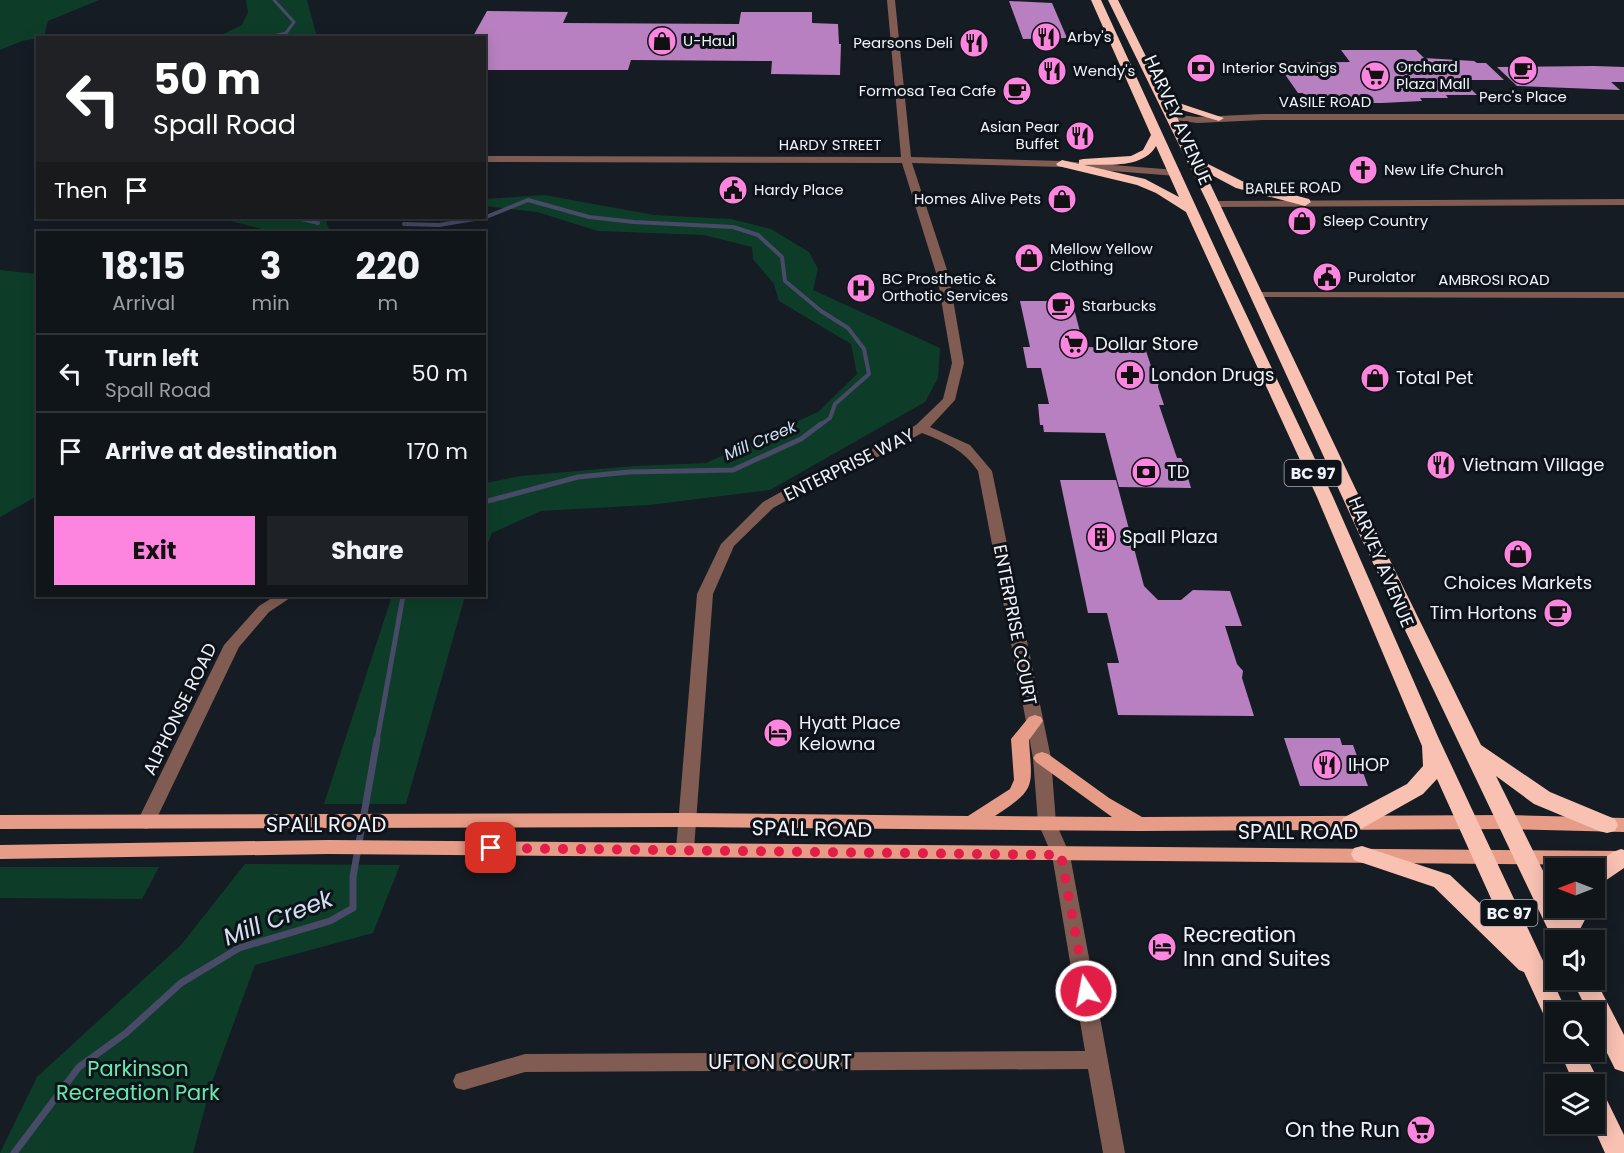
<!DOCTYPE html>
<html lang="en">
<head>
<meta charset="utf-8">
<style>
	body { margin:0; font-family:Poppins,sans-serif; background:#1e2227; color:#f1f3f6; height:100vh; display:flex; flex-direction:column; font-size:22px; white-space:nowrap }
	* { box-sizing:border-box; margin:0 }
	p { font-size:20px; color:#9c9fa2 }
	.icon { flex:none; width:33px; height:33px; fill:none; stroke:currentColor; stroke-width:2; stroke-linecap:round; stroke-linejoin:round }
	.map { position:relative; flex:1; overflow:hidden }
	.panel { position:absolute; left:36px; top:231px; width:450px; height:366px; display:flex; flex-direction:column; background:#10151a; border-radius:0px; box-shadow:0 3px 15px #0003,0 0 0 2px #303439 }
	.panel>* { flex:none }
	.guide { position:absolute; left:36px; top:36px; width:450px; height:183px; border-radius:0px; box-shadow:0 3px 15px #0003,0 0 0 2px #303439; background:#202124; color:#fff; overflow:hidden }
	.needle { width:39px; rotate:270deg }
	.tools { position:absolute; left:1545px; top:858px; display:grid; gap:12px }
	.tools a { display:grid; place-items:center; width:60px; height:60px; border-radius:0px; background:#10151a; box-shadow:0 3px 15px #0003,0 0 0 2px #303439; font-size:30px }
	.pin { position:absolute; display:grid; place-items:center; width:51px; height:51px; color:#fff; margin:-26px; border-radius:12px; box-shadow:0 3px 9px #0006 }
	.me { position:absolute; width:66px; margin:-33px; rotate:349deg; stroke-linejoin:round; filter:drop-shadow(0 0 4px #0008) }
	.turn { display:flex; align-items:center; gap:21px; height:126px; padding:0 18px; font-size:27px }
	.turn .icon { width:78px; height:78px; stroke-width:2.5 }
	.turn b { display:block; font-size:42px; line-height:51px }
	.then { display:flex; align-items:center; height:57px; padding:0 18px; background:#0003; gap:12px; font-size:22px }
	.eta { display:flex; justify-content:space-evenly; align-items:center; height:102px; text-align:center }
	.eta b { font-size:36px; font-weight:700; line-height:42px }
	.button { display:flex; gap:12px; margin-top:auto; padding:12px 18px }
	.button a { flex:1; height:69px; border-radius:0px; background:#fe85df; color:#111; font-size:24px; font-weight:700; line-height:69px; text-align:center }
	.button a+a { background:#1e2227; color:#f1f3f6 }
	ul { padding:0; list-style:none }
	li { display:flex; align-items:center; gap:18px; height:78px; padding:0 18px; border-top:2px solid #303439 }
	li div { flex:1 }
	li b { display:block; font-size:22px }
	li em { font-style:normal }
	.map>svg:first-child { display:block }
	.green { fill:#0d3d29 }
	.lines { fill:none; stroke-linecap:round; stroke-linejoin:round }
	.stream-far3 { stroke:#484a67; stroke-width:3 }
	.stream-far2 { stroke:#484a67; stroke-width:4 }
	.stream-far1 { stroke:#484a67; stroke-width:5 }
	.stream { stroke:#484a67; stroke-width:7 }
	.building { fill:#b880c1 }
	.minor { fill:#805c52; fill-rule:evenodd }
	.major { fill:#e69c87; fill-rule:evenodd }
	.highway { fill:#f8c1b2; fill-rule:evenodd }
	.route { stroke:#e11d48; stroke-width:10; stroke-dasharray:0 18 }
	.labels { text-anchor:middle; stroke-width:6; stroke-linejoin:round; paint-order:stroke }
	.far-poi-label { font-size:15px; fill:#eff3f9; stroke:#0e131a; text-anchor:start }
	.far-street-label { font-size:15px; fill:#eff3f9; stroke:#0e131a }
	.far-water-label { font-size:16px; font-style:italic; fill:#d2e0f1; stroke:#0e131a }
	.shield { fill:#0e131a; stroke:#acb0b6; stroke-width:1.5 }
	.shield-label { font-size:16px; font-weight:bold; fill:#eff3f9 }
	.street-label { font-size:18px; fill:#eff3f9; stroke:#0e131a }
	.poi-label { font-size:18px; fill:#eff3f9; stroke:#0e131a; text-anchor:start }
	.near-street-label { font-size:21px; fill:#eff3f9; stroke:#0e131a }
	.near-poi-label { font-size:21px; fill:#eff3f9; stroke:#0e131a; text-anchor:start }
	.near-park-label { font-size:21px; fill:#68e7ad; stroke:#0e131a }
	.near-water-label { font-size:24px; font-style:italic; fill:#d2e0f1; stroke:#0e131a }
</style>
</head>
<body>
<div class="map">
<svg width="1624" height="1153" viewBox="0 0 1624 1153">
	<rect width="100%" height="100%" fill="#161c23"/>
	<!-- green -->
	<path class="green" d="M0,0H99L48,21L44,37L22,41L0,50Z
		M246,0H307L317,37H217L242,25L248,12Z
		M544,195L654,215L731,219L771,229L809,252L818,269L813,290L940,348L938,378L925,402L770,490L649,505L541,511L492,533L485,550V483L521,476L634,466L706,463L818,412L857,374L851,344L779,301L774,284L753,259L752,247L704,235L598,231L537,212L485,206V199Z
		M219,218H325L330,232H274Z
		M0,270L38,274L37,496L0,517Z
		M392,596H465L406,804H324Z
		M245,864L400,865L373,933L255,965L211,1085L193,1153H0L37,1077L181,945Z
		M0,867H159L142,899L0,898Z"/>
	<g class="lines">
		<!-- stream-far3 -->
		<path class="stream-far3" d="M265,38L286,33L294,22L274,0"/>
		<!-- stream-far2 -->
		<path class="stream-far2" d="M297,218L318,223
			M404,224L439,225L486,217L528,200L589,217L634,222L733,227L758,235L782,257L785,281L821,311L848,328L864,349L869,374L835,404L830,418L819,426"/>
		<!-- stream-far1 -->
		<path class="stream-far1" d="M484,502L578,477L629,472L733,470L801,439L821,424
			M377,741L403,596"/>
		<!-- stream -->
		<path class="stream" d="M14,1153L79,1067L126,1033L181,983L239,948L330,921L353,908V877L377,740"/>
	</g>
	<!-- building -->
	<path class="building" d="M1009,1L1052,3L1067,38L1023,39Z
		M487,11L568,12L563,23L739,24L741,12H812V23L838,24L839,44H841L840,75L771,74L772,61L631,60L628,70H484V38H472Z
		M1341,50H1416L1424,58L1474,61L1477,63H1486L1504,80H1462L1477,95H1446L1448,98H1420L1422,101L1382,103H1343L1341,100H1331L1328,96H1305L1303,93H1298L1277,63L1350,62Z
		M1594,66L1624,67V82H1611L1620,90L1517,86L1497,67Z
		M1020,301H1072L1084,347L1145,348L1153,372L1157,371L1159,379L1158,387L1164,405H1159L1177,458H1181L1184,464L1191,488L1119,487L1105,433L1044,432L1043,425H1040L1038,404H1049L1041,368H1027L1023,347H1030Z
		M1060,480H1116L1144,586L1158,600H1181L1193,590L1230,591L1242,626H1225L1237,664L1243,671L1242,678L1254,716L1118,715L1107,663H1119L1107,613H1088Z
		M1284,738H1340L1342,745H1353L1368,786H1300Z"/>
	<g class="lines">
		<!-- minor -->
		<path class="minor" d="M887,0H895L911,157L1062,161L1176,170L1181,173L1176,176L1062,167L912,163L949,276L964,363L955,400L930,427L970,445L992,471L1051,758L1056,823L1070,855L1125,1153H1103L1088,1069L525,1072L464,1090L456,1088L453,1081L456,1074L525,1054L1085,1051L1052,855L1038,823L1033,758L978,471C964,450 945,442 922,433L882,455L825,479L773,508L734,546L713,594L694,849L692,854L685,856L678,854L676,849L697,594L721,544L763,502L815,473L872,449L916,425L943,399L952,363L937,276L902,163L484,162V156L901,157Z
			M1171,114L1197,117L1263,114H1624V120H1263L1197,123L1168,119L1166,117Z
			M1624,199V205L1214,207L1209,204L1214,201Z
			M1256,292H1624V298L1252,297L1250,295Z
			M275,596H293L269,612L239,647L155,822L152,827L146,829L140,827L137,822L224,645L259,606Z"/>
		<!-- major -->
		<path class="major" d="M1035,715L1041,717L1043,721L1029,740C1032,788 1037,788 995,816L1112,817L1036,762L1033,758L1036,754L1042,752L1048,754L1109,798L1142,817L1509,815L1624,818V832L1509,829L1139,831L686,827L0,829V815L686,813L968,816L1010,789L1014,780L1011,739L1029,717Z
			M328,840L1624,851V865L328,854L0,859V845Z"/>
		<!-- highway -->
		<path class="highway" d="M1091,0H1101L1226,272L1333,497L1439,739L1567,1012H1556V1025L1547,1022L1524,972L1519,970L1434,887L1354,860L1351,854L1354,848L1362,846L1450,875L1503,925L1437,779L1423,794L1359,830L1351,832L1343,830L1340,824L1343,818L1407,784L1423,766L1422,746L1317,497L1186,212L1156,193L1137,185L1058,166L1056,164L1062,160L1079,164V160L1083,159L1131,156L1143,150L1151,135ZM1156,146L1179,197L1145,179L1084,165C1107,164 1143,169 1156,146Z
			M1108,0H1118L1167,99L1224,118L1219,121L1172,107L1198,159L1244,182L1309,199L1311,202L1305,206L1236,188L1204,171L1379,538L1481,745L1550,792L1615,819L1618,825L1615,831L1607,833L1599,831L1534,804L1496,776L1556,897V908H1561L1564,914L1568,908H1591L1576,937L1577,940H1556V944L1553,940L1361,538L1208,204Z
			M1621,849L1624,850V868L1602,883L1594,886V868H1589L1613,852Z
			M1594,977L1624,1035V1072L1615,1069L1594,1027V1012H1588L1572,980H1594Z
			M1560,1052H1584L1600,1084L1597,1090L1603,1092L1624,1135V1153H1605L1592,1124H1594V1084H1574Z"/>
	</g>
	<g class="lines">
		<!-- route -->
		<path class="route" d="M491,848L1061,855L1086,991"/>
	</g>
	<!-- icons -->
	<defs>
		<g id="restaurant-disc" transform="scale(1.5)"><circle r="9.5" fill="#fe85df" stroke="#0e131a"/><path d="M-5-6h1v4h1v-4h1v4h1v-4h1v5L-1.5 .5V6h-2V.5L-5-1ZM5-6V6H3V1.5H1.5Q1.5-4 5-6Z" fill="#111"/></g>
		<g id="shop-disc" transform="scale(1.5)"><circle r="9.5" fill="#fe85df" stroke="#0e131a"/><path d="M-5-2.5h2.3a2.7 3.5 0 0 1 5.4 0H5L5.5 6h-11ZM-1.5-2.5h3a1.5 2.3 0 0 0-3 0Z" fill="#111"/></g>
		<g id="bank-disc" transform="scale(1.5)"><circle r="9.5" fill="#fe85df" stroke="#0e131a"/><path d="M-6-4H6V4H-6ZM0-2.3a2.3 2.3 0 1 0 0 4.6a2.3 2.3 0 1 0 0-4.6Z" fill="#111"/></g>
		<g id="cafe-disc" transform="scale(1.5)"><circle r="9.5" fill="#fe85df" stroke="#0e131a"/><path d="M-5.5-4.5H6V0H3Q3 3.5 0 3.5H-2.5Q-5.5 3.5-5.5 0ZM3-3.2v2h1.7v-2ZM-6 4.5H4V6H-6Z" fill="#111"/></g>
		<g id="supermarket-disc" transform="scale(1.5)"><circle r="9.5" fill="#fe85df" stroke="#0e131a"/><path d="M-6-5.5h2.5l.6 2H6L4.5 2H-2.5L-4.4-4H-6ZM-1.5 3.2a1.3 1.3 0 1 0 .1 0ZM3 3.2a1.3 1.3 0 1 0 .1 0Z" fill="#111"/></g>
		<g id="church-disc" transform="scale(1.5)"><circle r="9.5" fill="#fe85df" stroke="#0e131a"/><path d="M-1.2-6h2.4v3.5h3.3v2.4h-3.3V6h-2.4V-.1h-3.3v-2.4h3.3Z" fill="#111"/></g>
		<g id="civic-disc" transform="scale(1.5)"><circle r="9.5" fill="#fe85df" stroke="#0e131a"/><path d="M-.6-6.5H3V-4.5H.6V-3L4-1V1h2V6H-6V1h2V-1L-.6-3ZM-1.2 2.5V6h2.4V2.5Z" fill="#111"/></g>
		<g id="hospital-disc" transform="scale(1.5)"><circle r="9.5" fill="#fe85df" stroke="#0e131a"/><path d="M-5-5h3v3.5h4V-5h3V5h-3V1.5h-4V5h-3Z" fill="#111"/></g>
		<g id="pharmacy-disc" transform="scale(1.5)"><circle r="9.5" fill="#fe85df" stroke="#0e131a"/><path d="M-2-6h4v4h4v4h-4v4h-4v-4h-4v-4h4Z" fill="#111"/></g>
		<g id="building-disc" transform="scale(1.5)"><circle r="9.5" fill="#fe85df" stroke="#0e131a"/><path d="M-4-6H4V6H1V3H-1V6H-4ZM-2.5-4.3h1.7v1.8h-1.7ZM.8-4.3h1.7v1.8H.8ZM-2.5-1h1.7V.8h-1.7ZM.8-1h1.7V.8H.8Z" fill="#111"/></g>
		<g id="hotel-disc" transform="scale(1.5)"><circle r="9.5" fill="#fe85df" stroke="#0e131a"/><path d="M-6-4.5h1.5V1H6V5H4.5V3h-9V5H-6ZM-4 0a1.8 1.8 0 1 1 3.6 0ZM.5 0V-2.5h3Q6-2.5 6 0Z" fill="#111"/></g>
	</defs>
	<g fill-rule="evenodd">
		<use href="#restaurant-disc" x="1046" y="37"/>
		<use href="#shop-disc" x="662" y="41"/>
		<use href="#restaurant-disc" x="974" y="43"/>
		<use href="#bank-disc" x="1201" y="68"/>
		<use href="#cafe-disc" x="1523" y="70"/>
		<use href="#restaurant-disc" x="1052" y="71"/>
		<use href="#supermarket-disc" x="1375" y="76"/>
		<use href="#cafe-disc" x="1017" y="91"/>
		<use href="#restaurant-disc" x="1080" y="136"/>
		<use href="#church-disc" x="1363" y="170"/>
		<use href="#civic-disc" x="733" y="190"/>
		<use href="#shop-disc" x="1062" y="199"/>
		<use href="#shop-disc" x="1302" y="221"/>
		<use href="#shop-disc" x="1029" y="258"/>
		<use href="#civic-disc" x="1327" y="277"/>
		<use href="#hospital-disc" x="861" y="288"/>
		<use href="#cafe-disc" x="1061" y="306"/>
		<use href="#supermarket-disc" x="1074" y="344"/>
		<use href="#pharmacy-disc" x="1130" y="375"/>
		<use href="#shop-disc" x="1375" y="378"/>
		<use href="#restaurant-disc" x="1441" y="465"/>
		<use href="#bank-disc" x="1146" y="472"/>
		<use href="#building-disc" x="1101" y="537"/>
		<use href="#shop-disc" x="1518" y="554"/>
		<use href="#cafe-disc" x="1558" y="613"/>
		<use href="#hotel-disc" x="778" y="733"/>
		<use href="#restaurant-disc" x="1327" y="765"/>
		<use href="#hotel-disc" x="1162" y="947"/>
		<use href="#supermarket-disc" x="1421" y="1130"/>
	</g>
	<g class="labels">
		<!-- far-poi labels -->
		<g class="far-poi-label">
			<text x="1067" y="42">Arby's</text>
			<text x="683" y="46">U-Haul</text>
			<text x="953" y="48" text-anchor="end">Pearsons Deli</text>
			<text x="1396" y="72">Orchard<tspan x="1396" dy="17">Plaza Mall</tspan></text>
			<text x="1222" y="73">Interior Savings</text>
			<text x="1073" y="76">Wendy's</text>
			<text x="996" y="96" text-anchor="end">Formosa Tea Cafe</text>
			<text x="1523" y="102" text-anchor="middle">Perc's Place</text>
			<text x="1059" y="132" text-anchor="end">Asian Pear<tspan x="1059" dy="17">Buffet</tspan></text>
			<text x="1384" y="175">New Life Church</text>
			<text x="754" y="195">Hardy Place</text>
			<text x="1041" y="204" text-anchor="end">Homes Alive Pets</text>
			<text x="1323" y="226">Sleep Country</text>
			<text x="1050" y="254">Mellow Yellow<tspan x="1050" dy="17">Clothing</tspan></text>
			<text x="1348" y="282">Purolator</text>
			<text x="882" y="284">BC Prosthetic &amp;<tspan x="882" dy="17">Orthotic Services</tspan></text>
			<text x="1082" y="311">Starbucks</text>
		</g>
		<!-- far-street labels -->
		<g class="far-street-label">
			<text x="1325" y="107">VASILE ROAD</text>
			<text x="830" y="150">HARDY STREET</text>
			<text transform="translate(1293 188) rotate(-1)" y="5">BARLEE ROAD</text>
			<text x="1494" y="285">AMBROSI ROAD</text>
		</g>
		<!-- far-water labels -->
		<g class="far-water-label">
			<text transform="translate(760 440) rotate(-23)" y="6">Mill Creek</text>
		</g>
		<!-- shield labels -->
		<g class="shield">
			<rect x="1284.5" y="460" width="57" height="26" rx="4.5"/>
			<rect x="1480.5" y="900" width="57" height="26" rx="4.5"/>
		</g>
		<g class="shield-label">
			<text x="1313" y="479">BC 97</text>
			<text x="1509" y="919">BC 97</text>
		</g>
		<!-- street labels -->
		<g class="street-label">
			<text transform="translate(1178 120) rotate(66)" y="6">HARVEY AVENUE</text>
			<text transform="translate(849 465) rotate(-26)" y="6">ENTERPRISE WAY</text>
			<text transform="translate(1381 562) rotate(67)" y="6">HARVEY AVENUE</text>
			<text transform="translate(1015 625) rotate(79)" y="6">ENTERPRISE COURT</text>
			<text transform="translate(180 709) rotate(-64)" y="6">ALPHONSE ROAD</text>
		</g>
		<!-- poi labels -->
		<g class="poi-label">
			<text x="1095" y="350">Dollar Store</text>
			<text x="1151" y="381">London Drugs</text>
			<text x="1396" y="384">Total Pet</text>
			<text x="1462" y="471">Vietnam Village</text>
			<text x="1167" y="478">TD</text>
			<text x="1122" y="543">Spall Plaza</text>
			<text x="1518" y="589" text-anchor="middle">Choices Markets</text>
			<text x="1537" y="619" text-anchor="end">Tim Hortons</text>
			<text x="799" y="729">Hyatt Place<tspan x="799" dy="21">Kelowna</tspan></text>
			<text x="1348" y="771">IHOP</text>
		</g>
		<!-- near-street labels -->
		<g class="near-street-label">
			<text x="326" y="832">SPALL ROAD</text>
			<text transform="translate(812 829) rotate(1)" y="7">SPALL ROAD</text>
			<text x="1298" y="839">SPALL ROAD</text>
			<text x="780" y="1069">UFTON COURT</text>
		</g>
		<!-- near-poi labels -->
		<g class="near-poi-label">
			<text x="1183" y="942">Recreation<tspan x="1183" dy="24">Inn and Suites</tspan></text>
			<text x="1400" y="1137" text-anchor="end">On the Run</text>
		</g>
		<!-- near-park labels -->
		<g class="near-park-label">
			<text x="138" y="1076">Parkinson<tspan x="138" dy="24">Recreation Park</tspan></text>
		</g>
		<!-- near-water labels -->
		<g class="near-water-label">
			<text transform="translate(278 918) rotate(-21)" y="8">Mill Creek</text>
		</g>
	</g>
</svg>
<div class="tools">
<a><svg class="needle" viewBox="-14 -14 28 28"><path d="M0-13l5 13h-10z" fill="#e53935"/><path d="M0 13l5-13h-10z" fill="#9c9fa2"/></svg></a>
<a><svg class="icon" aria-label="sound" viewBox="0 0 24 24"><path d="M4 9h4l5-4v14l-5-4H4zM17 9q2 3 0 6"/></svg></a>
<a><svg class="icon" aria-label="search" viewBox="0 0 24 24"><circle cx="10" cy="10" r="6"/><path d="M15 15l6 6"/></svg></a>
<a><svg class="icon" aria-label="layers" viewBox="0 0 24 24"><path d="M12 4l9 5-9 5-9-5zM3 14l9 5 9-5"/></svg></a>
</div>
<div class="pin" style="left:491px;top:848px;background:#d93025"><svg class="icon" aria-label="arrive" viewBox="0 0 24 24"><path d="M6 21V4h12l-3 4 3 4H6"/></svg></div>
<svg class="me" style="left:1086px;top:991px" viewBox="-20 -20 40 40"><circle r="17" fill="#e11d48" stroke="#fff" stroke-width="3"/><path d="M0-11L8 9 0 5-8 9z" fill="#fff"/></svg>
<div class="guide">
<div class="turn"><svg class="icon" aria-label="left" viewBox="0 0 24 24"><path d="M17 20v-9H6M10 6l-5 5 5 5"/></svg><div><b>50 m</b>Spall Road</div></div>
<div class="then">Then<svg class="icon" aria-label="arrive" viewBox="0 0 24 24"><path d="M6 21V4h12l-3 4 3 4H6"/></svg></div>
</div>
<section class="panel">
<div class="eta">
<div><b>18:15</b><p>Arrival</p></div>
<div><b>3</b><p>min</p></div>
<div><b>220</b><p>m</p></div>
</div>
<ul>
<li><svg class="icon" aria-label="left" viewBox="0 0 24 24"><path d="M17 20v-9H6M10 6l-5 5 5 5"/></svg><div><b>Turn left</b><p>Spall Road</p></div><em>50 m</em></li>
<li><svg class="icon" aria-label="arrive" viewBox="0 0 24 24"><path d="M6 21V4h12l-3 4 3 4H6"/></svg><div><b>Arrive at destination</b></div><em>170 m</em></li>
</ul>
<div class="button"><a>Exit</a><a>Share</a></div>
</section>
</div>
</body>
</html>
